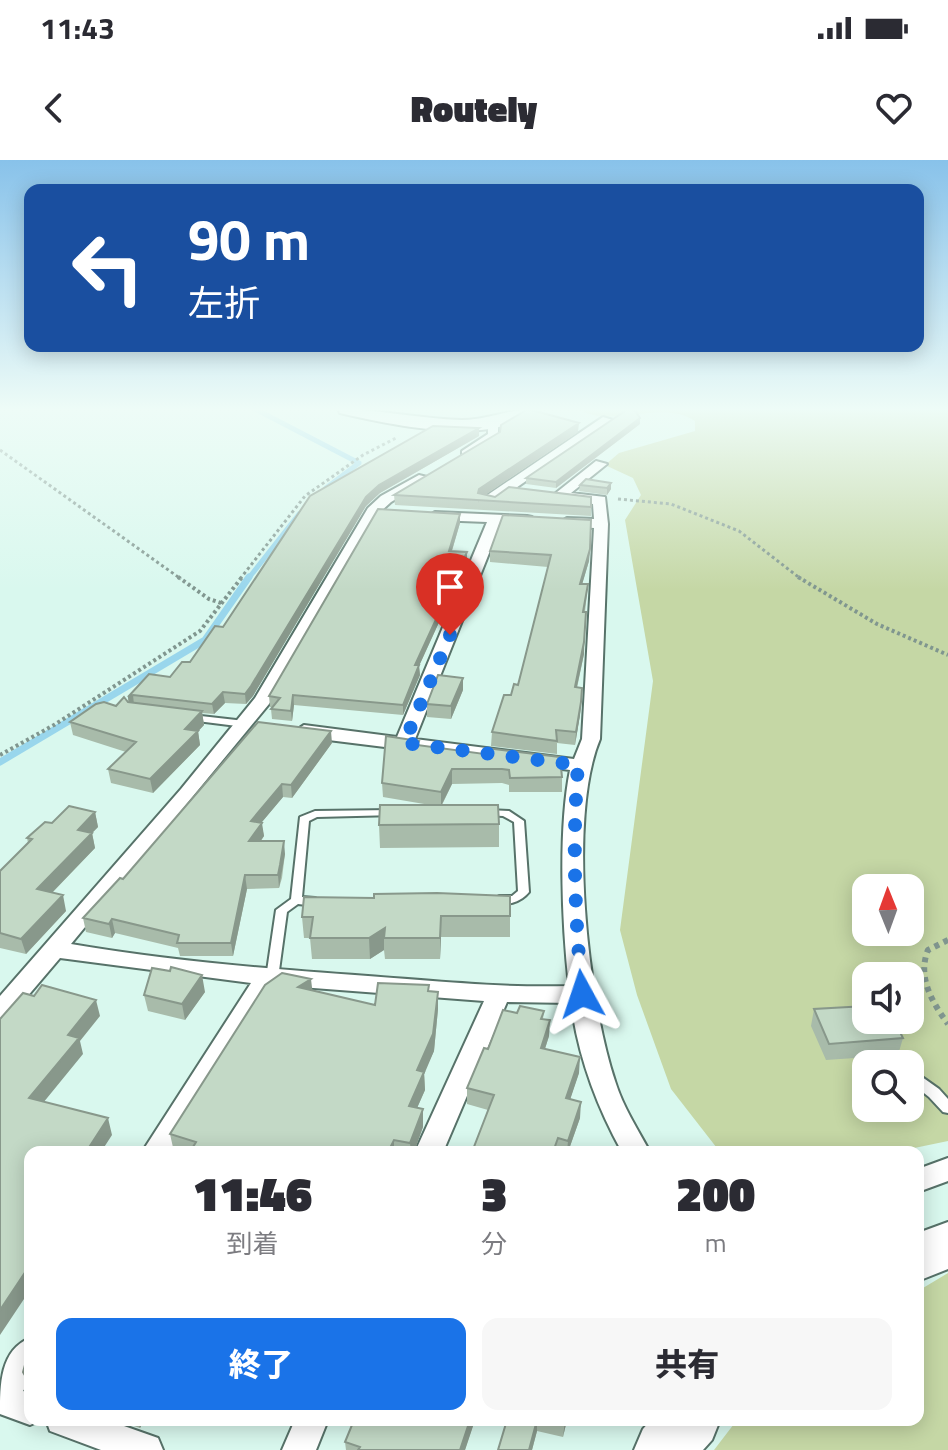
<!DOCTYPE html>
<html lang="ja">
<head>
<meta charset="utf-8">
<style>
	body { margin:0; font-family:"Titillium Web","Noto Sans JP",sans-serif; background:#f7f7f7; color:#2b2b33; height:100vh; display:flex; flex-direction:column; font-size:30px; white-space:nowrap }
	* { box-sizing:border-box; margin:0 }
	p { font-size:26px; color:#7c7c81 }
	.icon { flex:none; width:44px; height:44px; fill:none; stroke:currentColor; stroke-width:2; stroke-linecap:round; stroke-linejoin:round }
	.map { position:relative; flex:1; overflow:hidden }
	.sheet { position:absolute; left:24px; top:986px; width:900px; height:280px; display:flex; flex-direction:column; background:#fff; border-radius:16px; box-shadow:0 4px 20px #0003 }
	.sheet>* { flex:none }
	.banner { position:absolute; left:24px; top:24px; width:900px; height:168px; border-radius:16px; box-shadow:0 4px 20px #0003; background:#1a4fa0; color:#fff; overflow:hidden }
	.needle { width:52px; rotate:359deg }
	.tools { position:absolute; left:852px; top:714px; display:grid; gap:16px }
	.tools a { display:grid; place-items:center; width:72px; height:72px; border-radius:16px; background:#fff; box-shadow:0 4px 20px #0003; font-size:40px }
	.pin { position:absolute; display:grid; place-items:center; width:68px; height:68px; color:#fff; margin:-82px -34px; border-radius:50% 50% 50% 0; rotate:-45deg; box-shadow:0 0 8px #0007 }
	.pin .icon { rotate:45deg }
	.me { position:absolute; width:88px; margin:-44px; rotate:355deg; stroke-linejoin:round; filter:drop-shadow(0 0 6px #0008) }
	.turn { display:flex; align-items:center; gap:28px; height:168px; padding:0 32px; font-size:36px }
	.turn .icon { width:104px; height:104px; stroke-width:2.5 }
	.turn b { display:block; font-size:56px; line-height:68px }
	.eta { display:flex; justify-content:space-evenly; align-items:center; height:136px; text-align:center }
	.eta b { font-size:48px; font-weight:800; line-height:56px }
	.action { display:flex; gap:16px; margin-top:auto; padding:16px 32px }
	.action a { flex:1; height:92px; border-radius:16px; background:#1a73e8; color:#fff; font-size:32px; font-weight:800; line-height:92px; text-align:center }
	.action a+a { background:#f7f7f7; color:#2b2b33 }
	.status { display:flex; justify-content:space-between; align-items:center; height:56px; padding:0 40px; background:#fff; direction:ltr }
	.status svg { height:22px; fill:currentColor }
	header { display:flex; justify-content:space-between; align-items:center; height:104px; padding:0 32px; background:#fff; font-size:36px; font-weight:800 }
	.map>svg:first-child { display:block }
	.green { fill:#c5d7a5; fill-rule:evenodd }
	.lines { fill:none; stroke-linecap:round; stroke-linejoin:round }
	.stream-far1 { stroke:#99d6ec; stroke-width:5 }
	.stream { stroke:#99d6ec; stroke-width:7 }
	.lane-casing { stroke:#577269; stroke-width:4 }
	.street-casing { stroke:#577269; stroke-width:4 }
	.secondary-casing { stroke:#577269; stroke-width:4 }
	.highway-casing { stroke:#577269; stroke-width:4 }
	.path-far2 { stroke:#80968f; stroke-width:3; stroke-dasharray:3 3; stroke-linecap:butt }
	.path-far1 { stroke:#80968f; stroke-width:4; stroke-dasharray:3 3; stroke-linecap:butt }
	.path { stroke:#80968f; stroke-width:6; stroke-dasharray:5 5; stroke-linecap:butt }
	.lane { fill:#fff; fill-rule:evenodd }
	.street { fill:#fff; fill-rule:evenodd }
	.secondary { fill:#fff; fill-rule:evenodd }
	.highway { fill:#fff; fill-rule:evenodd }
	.wall { fill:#a8bbaa }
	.shaded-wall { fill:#88988b }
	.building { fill:#c3d9c6; stroke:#88988b; stroke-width:2 }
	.route { stroke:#1a73e8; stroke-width:14; stroke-dasharray:0 25.2 }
</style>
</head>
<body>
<div class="status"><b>11:43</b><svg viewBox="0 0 49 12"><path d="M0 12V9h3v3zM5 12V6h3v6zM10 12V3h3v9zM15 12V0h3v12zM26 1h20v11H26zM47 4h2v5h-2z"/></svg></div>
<header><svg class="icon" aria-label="back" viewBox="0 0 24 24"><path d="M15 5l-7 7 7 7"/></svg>Routely<svg class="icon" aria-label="heart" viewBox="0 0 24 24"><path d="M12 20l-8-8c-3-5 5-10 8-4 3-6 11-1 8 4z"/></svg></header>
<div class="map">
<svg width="948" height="1290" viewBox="0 0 948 1290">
	<rect width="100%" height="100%" fill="#d9f8ee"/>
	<!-- green -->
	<path class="green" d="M578,249H948V981L895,992H720L671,929L637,835L620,770L653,521L625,360L641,335L633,318L605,305L619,293L695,271V261C660,238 613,270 578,249ZM866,728H910V772H866ZM866,816H910V860H866ZM866,904H910V948H866Z
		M948,1113V1290H714L737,1260H918V1131Z"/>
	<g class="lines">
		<!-- stream-far1 -->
		<path class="stream-far1" d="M255,249L359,303L326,328
			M248,419L299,354"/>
		<!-- stream -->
		<path class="stream" d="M0,602L205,480L249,417"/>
		<!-- lane casing -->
		<g class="lane-casing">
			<path id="lane" d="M192,555L245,561L250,564L245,567L189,560L187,558L189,556Z
				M392,650L396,651L397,653L396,655L317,657L309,661L302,737L315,738L321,742L315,746L298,744L287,752L278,818L276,821H268L266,818L276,750L291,739L300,657L315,651Z
				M488,650L509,651L524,661L529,732C521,742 505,748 494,740L499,736H512L518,731L514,662L503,656L484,655L483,653L484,651Z
				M910,910L915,912L939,929L948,939V953L943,952L929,937L910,922Z"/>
		</g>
		<!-- street casing -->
		<g class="street-casing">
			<path id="street" d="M603,257L613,260L493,344H483V338Z
				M488,260L498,263V278L470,297H462V291L488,274Z
				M596,301L607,304L571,333L605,337L608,364L600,579C567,658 588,840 615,921C623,947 637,968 650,992H622C596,945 578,896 571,843L507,842L443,992H415L484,841L274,825L170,992H142L251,823L60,798L9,858L0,861V836L181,629L255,538L368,348L381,336L419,315L431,318L391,342L379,353L269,544L71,784C170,801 269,809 368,816C435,821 502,828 569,826C562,765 558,669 570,610L304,577L295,571L304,565L397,577L487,362L435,360L428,356L435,352L527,356L532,357V363H501L415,579L574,599L582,579L594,368L567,366L560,362L567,358L594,359L593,344L559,340L552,336Z
				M948,998V1021L918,1032V1009Z
				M30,1178V1220L23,1231L30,1233V1260H41L30,1265L0,1254C0,1225 0,1190 30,1178Z
				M46,1260H107L158,1278L163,1290H101L50,1271Z
				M295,1260H328L316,1290H282Z"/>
		</g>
		<!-- secondary casing -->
		<g class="secondary-casing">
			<path id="secondary" d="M338,249C379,249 420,259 462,260C488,260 509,249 534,249C498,289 387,264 340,253Z"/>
		</g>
		<!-- highway casing -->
		<g class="highway-casing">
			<path id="highway" d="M948,1062V1109L918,1121V1073Z
				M651,1260H720L712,1280L703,1290H634L643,1269Z"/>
		</g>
		<!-- path-far2 -->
		<path class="path-far2" d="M0,290L181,419
			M618,339L671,344L739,371L801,419
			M240,419L305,336L363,295L396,278"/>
		<!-- path-far1 -->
		<path class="path-far1" d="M178,417L209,439L221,443
			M798,417L877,464L948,495
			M0,595L54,565L200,471L242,417"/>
		<!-- path -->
		<path class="path" d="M948,780L928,790C917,817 932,842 948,864"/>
		<!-- lane -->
		<use href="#lane" class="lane"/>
		<!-- street -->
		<use href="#street" class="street"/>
		<!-- secondary -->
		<use href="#secondary" class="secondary"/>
		<!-- highway -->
		<use href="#highway" class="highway"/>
	</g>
	<!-- wall -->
	<path class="wall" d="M640,264L556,328L526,324V318Z
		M578,272L485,335L495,337L591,347V356L395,345L394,335Z
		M479,276L380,333L366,346L253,536L246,544L225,543L214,554L202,553L204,565L198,571L200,585L153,633L111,623L108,609L126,592L73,575L70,562L129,543L128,537L170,517L190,502L223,467L310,336Z
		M580,325L611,329L607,335L579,331Z
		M460,354V363L452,391L467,401L419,506L420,515L403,555L294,545L292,561L272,559L271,549L272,547H270L269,536Z
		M591,360L589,401L582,424H588L585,452H586L584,494L577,528H582L580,555L575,585L557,583V594L491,586L492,572L518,525L548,407L490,402V391Z
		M463,530L451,559L427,557V544Z
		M332,583L292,638L283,637L261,663L264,676L261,681L285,694L282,718L279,728L247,729L233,796H180L178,788L115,773L112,778L86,772L83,758L123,719Z
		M420,585L562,617V632H509V625L502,623L452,624L442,645L499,664V687L380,688L379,665L430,645L383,637L382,623Z
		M95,652L98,667L92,673L95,688L52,733L66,751L26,794L0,788V711L28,683L27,678L52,663Z
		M510,756V777H441L440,799H385L384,790L370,799H312L310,778H304L302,757Z
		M429,825V831L438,849L434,891L424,912L425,930L417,948L423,967L414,992H174L170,974L312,830L375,845Z
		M205,832L185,860L148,851L144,835Z
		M814,849L903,878L898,895L826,900L811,866Z
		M544,851L543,859L549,876L545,889L579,913L570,939L580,958L568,992H472L488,950L467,944V928L488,889L517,853Z
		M30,1193V1231L23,1212Z
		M116,1260H144L140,1268Z
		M354,1260H475L465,1290H346L345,1282Z
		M507,1260H567L563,1277L537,1271L532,1290H498Z"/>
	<!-- shaded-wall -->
	<path class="shaded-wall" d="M640,258V264L556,328V322Z
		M579,263L578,272L479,339L478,343L479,329Z
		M479,268V276L380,333L366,346L253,536L246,544L245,534L366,337L379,325Z
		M611,323V329L607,335V328Z
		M460,354V363L449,400V391Z
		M590,389L589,401L579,435L580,424Z
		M467,392V401L419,506L420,515L403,555V545L415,505Z
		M584,482V494L574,540L575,527Z
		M463,518V530L451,559V546Z
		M223,532L225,543L214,554L212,544Z
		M133,535L134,545L129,547L128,537Z
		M293,535L294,545L292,561L291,551Z
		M581,542L580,555L575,585L576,572Z
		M202,551L204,565L191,579L198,571L200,585L153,633L150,619L185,569Z
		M331,571L332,583L292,638L291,625Z
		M452,609V624L441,646V632Z
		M282,624L283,637L252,674L251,661Z
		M95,652L98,667L92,673L95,688L41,744L37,729L78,670Z
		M262,663L264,676L251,694L249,681Z
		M284,681L285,694L279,728L278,715Z
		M245,715L247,729L233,796L231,783Z
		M63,735L66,751L26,794L21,779Z
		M441,756V777L440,799V778Z
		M112,759L115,773L112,778L109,764Z
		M385,768L384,778V790L370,799L369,778Z
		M202,815L205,832L185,860L182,844Z
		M311,819L313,836L298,827Z
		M438,832V849L434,891L423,917L424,912L425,930L410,964L409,946L417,910Z
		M96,840L100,856L80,881L83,894L34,954L29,938L68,875Z
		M550,860L549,876L540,904L541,888Z
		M580,897L579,913L565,955L566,938Z
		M581,942L580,958L568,992H567L568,981Z
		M423,949V967L414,992H411L410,983Z
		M108,958L112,975L101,992H86Z
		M394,980V992H388Z
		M30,1105V1130L0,1175V1150Z
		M137,1260H144L140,1268Z
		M470,1260H475L465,1290H460Z
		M537,1260V1271L532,1290H529Z
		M565,1260H567L563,1277Z"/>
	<!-- building -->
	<path class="building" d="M528,249L579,263L479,329L478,333L495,337L509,327L591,337V347L394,335L500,272L501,265Z
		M628,249H634L640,258L556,322L526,318Z
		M433,266L479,268L379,325L366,337L251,526L245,534L223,532L212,544L133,535L128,537L149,514L170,517L182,502H190L215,466L223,467L310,336Z
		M586,319L611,323L607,328L580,325Z
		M378,349L460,354L449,391L467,392L415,505H419L403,545L293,535L291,551L271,549L280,538L269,536Z
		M503,355L591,360L590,389L580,424H588L583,452H586L584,482L575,527L582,528L581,542L576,572L556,570L557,581L492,572L504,535H511L514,524L518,525L551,395L490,391Z
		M438,515L463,518L451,546L427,544Z
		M124,537L128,542L202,551L185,569L198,571L150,619L108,609L136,582L70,562L96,544L104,542L116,546Z
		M258,562L331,571L291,625L282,624L251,661L262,663L249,681H284L280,705L278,715H245L231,783H177L179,775L112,759L109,764L83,758L120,718L123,719Z
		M386,576L419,581L417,585L484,594L486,588L560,597L562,617L510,618L509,610L502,609H452L441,632L382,623Z
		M380,645H498L499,664L379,665Z
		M69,646L95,652L78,670L92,673L37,729L63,735L21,779L0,773V711L32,679L27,678L45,662L52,663Z
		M437,733L510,736V756H441L440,778H384L385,768L369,778H310L313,757H302L304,737L374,738V734Z
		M171,807L202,815L182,844L144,835L152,808L170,811Z
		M282,813L311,819L298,827L375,845L378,823L429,825L428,831L438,832L433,874L417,910L424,912L409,946L423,949L410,983L394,980L388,992H190L196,982L170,974L265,825Z
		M42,825L96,840L68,875L79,878L29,938L108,958L86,992H30V1078L26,1084L30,1085V1105L0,1150V859L23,833L34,836Z
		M520,846L544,851L541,859L550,860L541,888L580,897L566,938L581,942L568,981L558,978L553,992H472L494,935L467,928L484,888L488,889L503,850L517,853Z
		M866,846V860H894L903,878L829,884L814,849Z
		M30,1193V1220L27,1219L23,1212L27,1198Z
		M354,1260H470L460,1290H358L360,1287L345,1282Z
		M507,1260H537L529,1290H498Z"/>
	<!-- sky -->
	<linearGradient id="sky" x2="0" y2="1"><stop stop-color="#88c2ea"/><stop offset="0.58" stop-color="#eefcf7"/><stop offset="1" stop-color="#eefcf7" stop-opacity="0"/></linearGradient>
	<rect width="948" height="430" fill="url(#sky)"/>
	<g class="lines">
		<!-- route -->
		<path class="route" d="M450,475L404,583L578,605C572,685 575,755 582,834"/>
	</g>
</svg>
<div class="tools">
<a><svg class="needle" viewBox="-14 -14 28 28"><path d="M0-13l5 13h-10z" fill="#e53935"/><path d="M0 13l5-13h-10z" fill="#7c7c81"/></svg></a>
<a><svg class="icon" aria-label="sound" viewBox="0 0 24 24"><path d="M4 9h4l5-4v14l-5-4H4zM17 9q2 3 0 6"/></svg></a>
<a><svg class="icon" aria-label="search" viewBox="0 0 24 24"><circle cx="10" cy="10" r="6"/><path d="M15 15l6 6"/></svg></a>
</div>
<div class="pin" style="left:450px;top:475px;background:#d93025"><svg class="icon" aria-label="arrive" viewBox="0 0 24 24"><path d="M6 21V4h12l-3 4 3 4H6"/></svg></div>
<svg class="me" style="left:582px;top:834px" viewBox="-20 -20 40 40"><path d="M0-17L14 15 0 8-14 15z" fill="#1a73e8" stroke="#fff" stroke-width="4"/></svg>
<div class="banner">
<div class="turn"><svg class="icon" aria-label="left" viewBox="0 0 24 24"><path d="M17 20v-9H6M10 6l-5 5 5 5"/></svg><div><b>90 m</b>左折</div></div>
</div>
<section class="sheet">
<div class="eta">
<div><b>11:46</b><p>到着</p></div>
<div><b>3</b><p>分</p></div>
<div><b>200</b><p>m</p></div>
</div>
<div class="action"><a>終了</a><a>共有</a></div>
</section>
</div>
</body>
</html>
